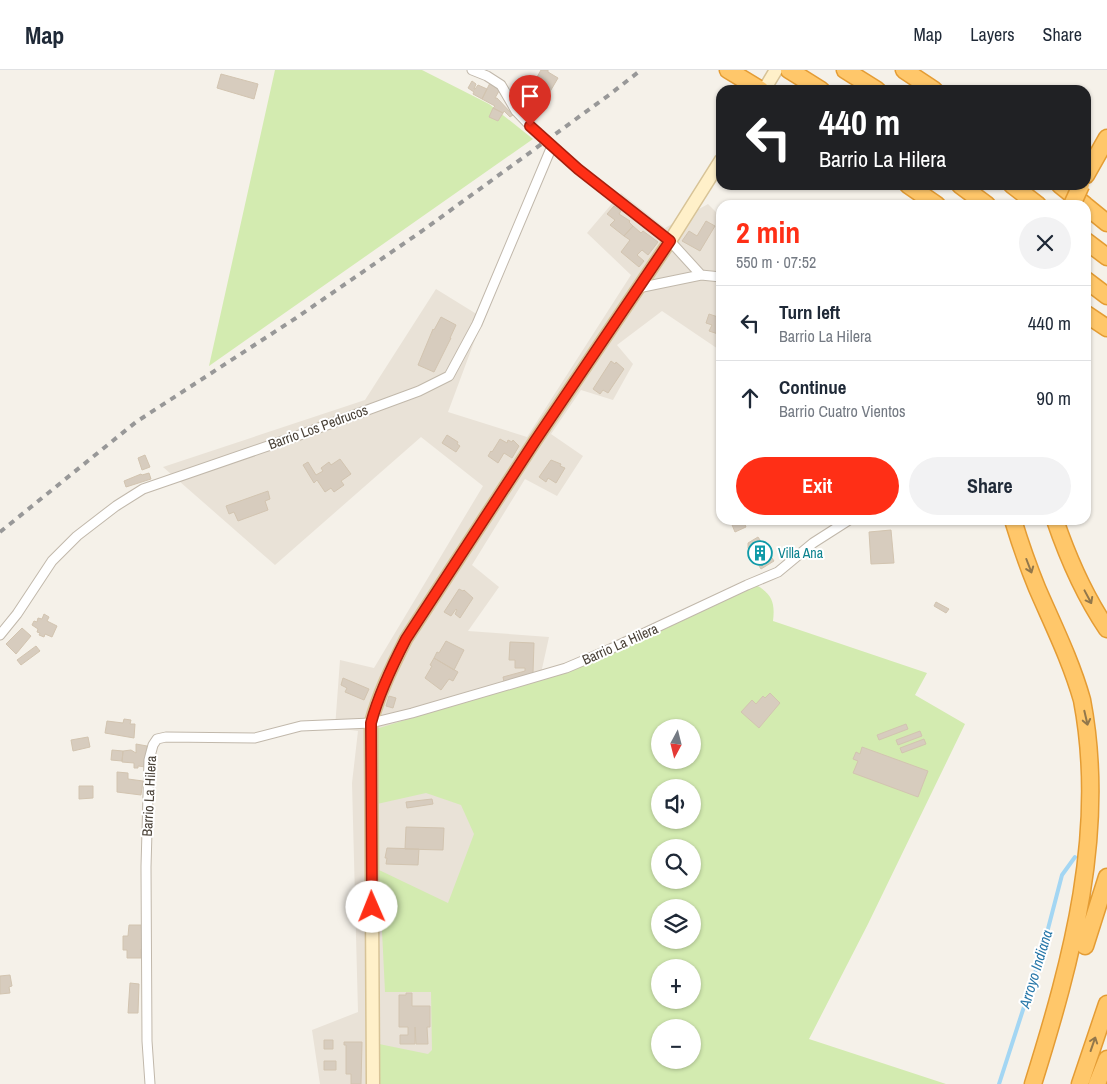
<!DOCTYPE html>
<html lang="en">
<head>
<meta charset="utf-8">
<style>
	body { margin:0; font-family:"Archivo Narrow",sans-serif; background:#f2f2f3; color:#1f2937; height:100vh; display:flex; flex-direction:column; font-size:19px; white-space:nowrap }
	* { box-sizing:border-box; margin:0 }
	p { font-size:16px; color:#747a83 }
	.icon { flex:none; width:28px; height:28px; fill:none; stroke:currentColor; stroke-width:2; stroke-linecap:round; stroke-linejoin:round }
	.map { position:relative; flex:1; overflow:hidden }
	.sheet { position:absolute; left:716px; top:130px; width:375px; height:325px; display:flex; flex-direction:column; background:#fff; border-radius:15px; box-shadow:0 1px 4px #0004 }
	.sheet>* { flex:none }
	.guide { position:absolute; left:716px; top:15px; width:375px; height:105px; border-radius:15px; box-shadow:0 1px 4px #0004; background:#202124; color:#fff; overflow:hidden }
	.needle { width:32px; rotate:187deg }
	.tools { position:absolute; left:651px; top:649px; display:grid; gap:10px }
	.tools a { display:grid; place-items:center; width:50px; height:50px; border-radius:50%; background:#fff; box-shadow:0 1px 4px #0004; font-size:25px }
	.pin { position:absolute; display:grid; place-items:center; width:42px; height:42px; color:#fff; margin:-51px -21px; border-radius:50% 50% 50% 0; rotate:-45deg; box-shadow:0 0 5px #0007 }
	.pin .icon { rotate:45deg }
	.me { position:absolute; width:55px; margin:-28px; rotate:359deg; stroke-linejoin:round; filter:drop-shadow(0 0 4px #0008) }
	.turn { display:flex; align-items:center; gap:18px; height:105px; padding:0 20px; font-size:22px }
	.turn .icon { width:65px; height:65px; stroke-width:2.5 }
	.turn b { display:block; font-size:35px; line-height:42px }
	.round { display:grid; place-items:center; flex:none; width:52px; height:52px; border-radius:26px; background:#f2f2f3 }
	.head { display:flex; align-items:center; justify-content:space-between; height:85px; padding:0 20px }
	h1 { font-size:30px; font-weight:700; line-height:38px; color:#ff2f16 }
	.cta { display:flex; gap:10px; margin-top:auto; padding:10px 20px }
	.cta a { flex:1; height:58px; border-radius:30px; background:#ff2f16; color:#fff; font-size:20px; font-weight:700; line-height:58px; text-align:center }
	.cta a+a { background:#f2f2f3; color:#1f2937 }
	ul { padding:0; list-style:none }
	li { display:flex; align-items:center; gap:15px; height:75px; padding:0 20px; border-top:1px solid #e0e1e3 }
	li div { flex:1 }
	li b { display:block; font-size:19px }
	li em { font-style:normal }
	header { display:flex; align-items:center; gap:30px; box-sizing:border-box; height:70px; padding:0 25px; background:#fff; border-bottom:1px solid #e0e1e3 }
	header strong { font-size:24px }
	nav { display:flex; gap:28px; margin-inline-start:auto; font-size:18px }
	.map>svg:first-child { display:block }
	.residential { fill:#e9e2d7 }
	.green { fill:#d3ebb0; fill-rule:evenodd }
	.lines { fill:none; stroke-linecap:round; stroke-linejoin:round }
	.stream { stroke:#a3d6f3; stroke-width:4 }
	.building { fill:#d7ccbe; stroke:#d2c4b0 }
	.street-casing { stroke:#c1b8ab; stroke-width:11 }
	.secondary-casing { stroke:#d7c397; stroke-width:15 }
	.highway-casing { stroke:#e49c34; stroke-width:19 }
	.street { stroke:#fff; stroke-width:9 }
	.secondary { stroke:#fff0c9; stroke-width:12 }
	.highway { stroke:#ffc76a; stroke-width:16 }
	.rail { stroke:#989898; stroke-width:4; stroke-dasharray:6 6; stroke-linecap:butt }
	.street-bridge-casing { stroke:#c1b8ab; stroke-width:11; stroke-linecap:butt }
	.highway-bridge-casing { stroke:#e49c34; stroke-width:19; stroke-linecap:butt }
	.street-bridge { stroke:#fff; stroke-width:9 }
	.highway-bridge { stroke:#ffc76a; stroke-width:16 }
	.oneway { stroke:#92774b }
	.route-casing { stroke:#a61f0e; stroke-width:12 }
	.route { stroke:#ff2f16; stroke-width:9 }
	.labels { text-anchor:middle; stroke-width:4; stroke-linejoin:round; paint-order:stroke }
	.street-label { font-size:14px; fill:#494137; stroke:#fff }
	.culture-label { font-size:14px; fill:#0d838f; stroke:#fff; text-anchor:start }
	.water-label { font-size:15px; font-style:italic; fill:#2878a9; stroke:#fff }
</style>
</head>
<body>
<header>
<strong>Map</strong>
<nav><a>Map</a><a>Layers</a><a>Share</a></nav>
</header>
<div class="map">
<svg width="1107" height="1014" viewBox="0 0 1107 1014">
	<rect width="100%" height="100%" fill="#f5f1e9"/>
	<!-- residential -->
	<path class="residential" d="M621,123L665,158L708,134L721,147V281L662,241L617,275L633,294L613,330L581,320L551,364L583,386L557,426L525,409L472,495L499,517L468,561L549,567L536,626L443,719L482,747L436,992L382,1014H320L312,960L358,942L352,713L358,661L335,658L340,590L374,598L483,416L421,367L275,495L163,397L365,330L436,219L483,248L448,342L527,367L631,205L587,163Z"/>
	<!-- green -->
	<path class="green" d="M275,0H422L489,34L533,69L209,296Z
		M756,515C773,524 775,534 773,551L927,603L915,625L965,654L868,854L809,969L946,1014H379V974L428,984L432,980L431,922H385L379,800L448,833L474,764L461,735L426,723L377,734L376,659L561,602ZM660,658H692V690H660ZM660,718H692V750H660ZM660,778H692V810H660ZM660,838H692V870H660ZM660,898H692V930H660ZM660,958H692V990H660Z"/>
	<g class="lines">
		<!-- stream -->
		<path class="stream" d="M999,1014L1043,878L1062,805L1075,787"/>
	</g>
	<!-- building -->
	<path class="building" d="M541,0H548V2L558,8L548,25L532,16Z
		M221,4L258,14L254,29L217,18Z
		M472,11L476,14L474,19H475L478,15L487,19L482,29L473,24L474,22L468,18Z
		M490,13L495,15L499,21L495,28H497L513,45L510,47L504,41L503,43L493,38L495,36L482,29Z
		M493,38L503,43L498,51L489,47Z
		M614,136L621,141L619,144L630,151L629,152L633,156L624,166L610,155L615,150L607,144Z
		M706,151L715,156L700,181L682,171L689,161L697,166Z
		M633,156L641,163L643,161L658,172L648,185L642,180L637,185L644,191L639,197L621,182L630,170L624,166Z
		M709,244L721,248V265L709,261L712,255L706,253Z
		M441,247L456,255L450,268H451L434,302L418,295L433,259L434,260Z
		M611,291L615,294L616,292L624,299L608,323L603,320L600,324L593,319Z
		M447,365L458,372L457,374L460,376L456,382L442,373Z
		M500,369L507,373L508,370L512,372L513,370L519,376L512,388L504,383L498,393L488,386L491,381L492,382Z
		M145,385L150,397L142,400L138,388Z
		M340,389L351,404L341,411L344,415L334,422L331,418L325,422L317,410L314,413L303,395L308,392L316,405L323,401L321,398L329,392L331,395Z
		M551,390L561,394L560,396L565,398L556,413L548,408L546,412L539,407Z
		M149,403L151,409L126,417L124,411L141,404L142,405Z
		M268,421L270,429L265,431L268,440L238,451L234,442L229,444L226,436Z
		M730,450H743L746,457L735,462Z
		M891,460L894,493L871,494L869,462Z
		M758,467L774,491L761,499L748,478V473Z
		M459,519L463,521L464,520L473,528L460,548L455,544L457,540L456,539L451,546L444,542Z
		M936,532L949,539L946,543L934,536Z
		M44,544L49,547L47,551L57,556L52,567L45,564L44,567L39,565L40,563L37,562L38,559L32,555L34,551L37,552L38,548L42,549Z
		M22,558L31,566L16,584L6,574Z
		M446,571L464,580L454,600L434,588L437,582L439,583Z
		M510,572L534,573L533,603L504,612L503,607L525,601V598H515V590H509Z
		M36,576L40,581L21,595L17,590Z
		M434,588L458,602L453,611L449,609L441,620L425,608L432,596L430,595Z
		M343,608L369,619L364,630L345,622L347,618L341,615Z
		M770,623L780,633L759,658L741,642L752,630L756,634L763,626L765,628Z
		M389,626L396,628L393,638L386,636Z
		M124,649L131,650L130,654H135L134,668L105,663L107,651L123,653Z
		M906,654L908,659L879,670L877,665Z
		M920,661L922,666L898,675L896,670Z
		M88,667L90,677L73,681L71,670Z
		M924,669L926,674L902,683L900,678Z
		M136,674L147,676L145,693L146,697L138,696V698H134V693L122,692L123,681L131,680L136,683Z
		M862,677L928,701L918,727L853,703L858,691L853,689L856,682L860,684Z
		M112,680L123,681L122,691L111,690Z
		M117,702L128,703V709L143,711L141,725L117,722Z
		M79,716H93V728L79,729Z
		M432,729L433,734L407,738L406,732Z
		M406,757L444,758L443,780L405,779Z
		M387,778L419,779L418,795L386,794L387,788H385Z
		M129,855H141L143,879H141V888H127V880H123V866H128Z
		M10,905L12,916L9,917L10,923L0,924V906Z
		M130,913L139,914L138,943H128Z
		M406,923H412V936H430V957H427L428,974H416L415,957V974H400V965H408V957H399V925H406Z
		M324,970H333V979H324Z
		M344,972H362L361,1014H351V1004H346V975H344Z
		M324,991H336V1000H324Z"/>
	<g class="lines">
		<!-- street casing -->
		<g class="street-casing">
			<path id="street" d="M472,0L487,6L501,15L516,41L538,64
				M638,218L701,205L721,207
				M0,565L17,544L52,491L77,466L116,436L143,419L297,366L419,321L449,306L477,254L552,76L578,99L670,171L701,205
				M150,1014L147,971L146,797L149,690L153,675L157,669L166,667L255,668L301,656L371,653L412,643L566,598L606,581L747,515L778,502L813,473L849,450"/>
		</g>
		<!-- secondary casing -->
		<g class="secondary-casing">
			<path id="secondary" d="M764,20L776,0
				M373,1014L371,653C379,623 392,597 406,569L535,371L670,171L721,90"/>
		</g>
		<!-- highway casing -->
		<g class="highway-casing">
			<path id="highway" d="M728,0L761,20
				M789,0L821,20
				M845,0L877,20
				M904,0L934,20
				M1086,105L1107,68
				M908,115L937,135
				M960,115L987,135
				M1012,115L1038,135
				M1060,115L1085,135
				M1086,136L1107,153
				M1086,171L1107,187
				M1086,210L1107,226
				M1086,244L1107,258
				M1013,450C1020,473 1028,496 1037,518C1053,555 1071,591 1082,630C1107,761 1072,889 1033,1014
				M1055,450C1068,488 1084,525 1107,559
				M1085,876L1107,807
				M1080,1014L1107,934
				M1097,1014L1107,989"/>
		</g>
		<!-- street -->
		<use href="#street" class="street"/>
		<!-- secondary -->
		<use href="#secondary" class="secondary"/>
		<!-- highway -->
		<use href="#highway" class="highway"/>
		<!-- rail -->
		<path class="rail" d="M0,462L136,352L296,248L422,161L609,25L641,0"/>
		<!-- street-bridge casing -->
		<g class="street-bridge-casing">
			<path id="street-bridge" d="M538,64L552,76"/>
		</g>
		<!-- highway-bridge casing -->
		<g class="highway-bridge-casing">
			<path id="highway-bridge" d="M1072,135L1081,115"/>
		</g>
		<!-- street-bridge -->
		<use href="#street-bridge" class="street-bridge"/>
		<!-- highway-bridge -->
		<use href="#highway-bridge" class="highway-bridge"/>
	</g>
	<!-- one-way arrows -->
	<defs><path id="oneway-shaft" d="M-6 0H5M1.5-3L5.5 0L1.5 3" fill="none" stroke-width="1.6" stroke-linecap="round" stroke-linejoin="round" transform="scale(1.25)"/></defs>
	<g class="oneway">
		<use href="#oneway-shaft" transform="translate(1029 496) rotate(69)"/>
		<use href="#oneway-shaft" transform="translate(1088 527) rotate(62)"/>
		<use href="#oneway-shaft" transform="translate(1086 648) rotate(77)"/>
		<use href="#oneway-shaft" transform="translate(1093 974) rotate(-71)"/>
	</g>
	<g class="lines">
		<!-- route casing -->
		<g class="route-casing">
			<path id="route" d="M372,837L371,653C379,623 392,596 406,569L535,371L670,171L578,99L530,56"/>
		</g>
		<!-- route -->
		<use href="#route" class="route"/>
	</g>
	<!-- icons -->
	<defs>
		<g id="building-ring" transform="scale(1.25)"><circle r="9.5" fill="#fff" stroke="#0f9aa8" stroke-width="1.5"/><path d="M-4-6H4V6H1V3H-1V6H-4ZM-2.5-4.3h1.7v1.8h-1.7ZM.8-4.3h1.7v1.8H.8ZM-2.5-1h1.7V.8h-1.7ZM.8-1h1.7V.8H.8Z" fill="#0f9aa8"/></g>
	</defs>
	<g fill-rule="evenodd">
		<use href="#building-ring" x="760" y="483"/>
	</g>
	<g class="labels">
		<!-- street labels -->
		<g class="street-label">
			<text transform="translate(318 357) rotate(-20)" y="5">Barrio Los Pedrucos</text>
			<text transform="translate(620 574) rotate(-24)" y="5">Barrio La Hilera</text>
			<text transform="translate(149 726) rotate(-87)" y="5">Barrio La Hilera</text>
		</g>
		<!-- culture labels -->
		<g class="culture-label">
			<text x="778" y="488">Villa Ana</text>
		</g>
		<!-- water labels -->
		<g class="water-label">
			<text transform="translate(1036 899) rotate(-73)" y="5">Arroyo Indiana</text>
		</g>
	</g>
</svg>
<div class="tools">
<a><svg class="needle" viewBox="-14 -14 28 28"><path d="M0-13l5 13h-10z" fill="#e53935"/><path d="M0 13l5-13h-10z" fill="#747a83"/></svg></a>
<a><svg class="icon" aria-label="sound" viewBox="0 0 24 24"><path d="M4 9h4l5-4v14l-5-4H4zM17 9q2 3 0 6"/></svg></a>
<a><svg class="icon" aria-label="search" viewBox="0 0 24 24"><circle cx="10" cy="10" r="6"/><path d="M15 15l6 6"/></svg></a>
<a><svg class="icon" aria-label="layers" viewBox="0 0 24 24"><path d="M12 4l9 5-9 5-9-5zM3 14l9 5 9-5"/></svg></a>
<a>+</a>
<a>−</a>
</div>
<div class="pin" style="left:530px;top:56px;background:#d93025"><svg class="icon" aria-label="arrive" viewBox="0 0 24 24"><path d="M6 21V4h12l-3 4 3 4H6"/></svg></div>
<svg class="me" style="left:372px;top:837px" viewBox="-20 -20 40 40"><circle r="19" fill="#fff"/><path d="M0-13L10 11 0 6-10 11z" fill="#ff2f16"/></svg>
<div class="guide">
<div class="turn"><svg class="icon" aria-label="left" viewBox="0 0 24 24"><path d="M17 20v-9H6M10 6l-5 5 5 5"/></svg><div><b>440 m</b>Barrio La Hilera</div></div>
</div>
<section class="sheet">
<div class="head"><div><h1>2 min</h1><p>550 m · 07:52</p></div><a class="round"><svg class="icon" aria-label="close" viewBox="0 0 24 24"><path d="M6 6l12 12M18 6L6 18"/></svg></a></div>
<ul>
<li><svg class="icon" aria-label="left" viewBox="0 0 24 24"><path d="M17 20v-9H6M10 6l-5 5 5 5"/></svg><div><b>Turn left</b><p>Barrio La Hilera</p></div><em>440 m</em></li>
<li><svg class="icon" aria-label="ahead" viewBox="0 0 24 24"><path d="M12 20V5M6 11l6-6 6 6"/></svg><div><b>Continue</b><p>Barrio Cuatro Vientos</p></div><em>90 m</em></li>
</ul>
<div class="cta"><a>Exit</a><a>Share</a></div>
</section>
</div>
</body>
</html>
